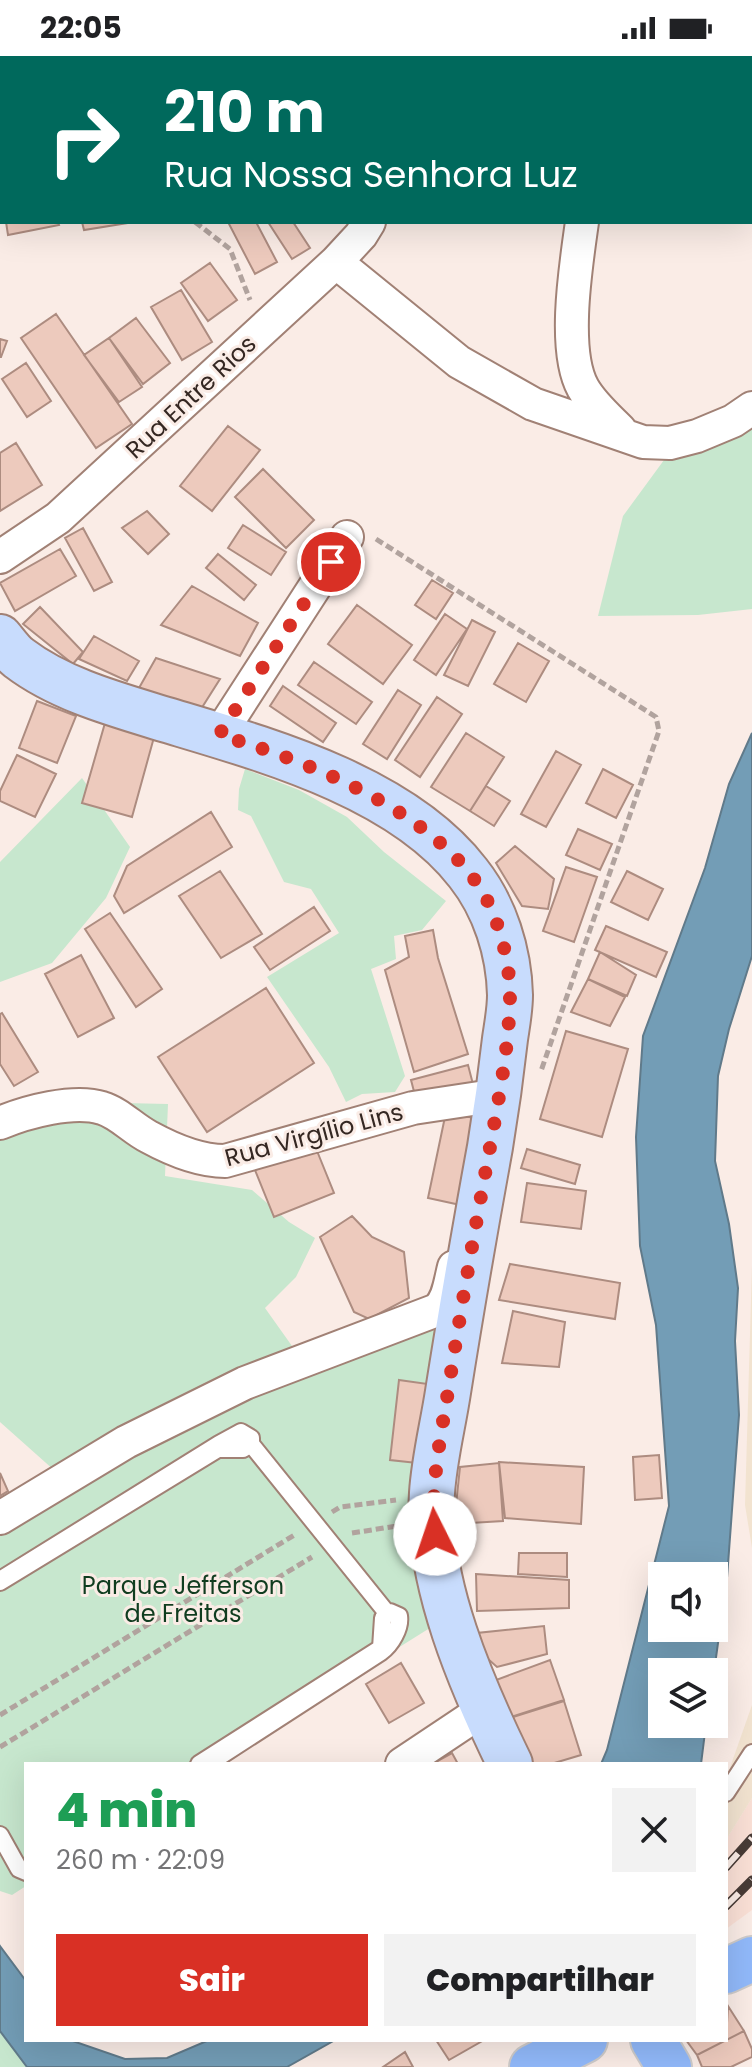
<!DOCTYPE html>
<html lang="pt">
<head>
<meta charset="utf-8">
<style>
	body { margin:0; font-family:Poppins,sans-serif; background:#f2f2f2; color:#202124; height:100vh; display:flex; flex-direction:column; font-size:30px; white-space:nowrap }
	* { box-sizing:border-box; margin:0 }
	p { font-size:26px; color:#757577 }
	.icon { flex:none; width:44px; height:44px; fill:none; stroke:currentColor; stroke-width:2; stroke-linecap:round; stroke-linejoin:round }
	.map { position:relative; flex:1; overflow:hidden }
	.details { position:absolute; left:24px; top:1706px; width:704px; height:280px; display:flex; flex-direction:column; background:#fff; border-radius:0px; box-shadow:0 8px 32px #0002 }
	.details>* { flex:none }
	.banner { position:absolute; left:0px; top:0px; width:752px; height:168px; box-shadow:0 8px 32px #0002; background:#00695c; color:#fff; overflow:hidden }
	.fabs { position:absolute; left:648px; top:1506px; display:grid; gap:16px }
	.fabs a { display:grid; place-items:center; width:80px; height:80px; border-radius:0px; background:#fff; box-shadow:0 8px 32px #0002; font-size:40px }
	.pin { position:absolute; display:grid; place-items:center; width:68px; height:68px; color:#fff; margin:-34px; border:4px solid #fff; border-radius:50%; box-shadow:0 2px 8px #0007 }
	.me { position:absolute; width:88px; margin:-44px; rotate:356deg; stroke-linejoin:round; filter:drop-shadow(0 0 6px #0008) }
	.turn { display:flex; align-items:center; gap:28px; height:168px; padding:0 32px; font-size:36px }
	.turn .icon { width:104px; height:104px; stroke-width:2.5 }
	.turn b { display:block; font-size:56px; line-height:68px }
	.round { display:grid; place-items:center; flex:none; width:84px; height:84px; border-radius:0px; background:#f2f2f2 }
	.overview { display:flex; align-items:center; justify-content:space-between; height:136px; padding:0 32px }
	h1 { font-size:48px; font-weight:800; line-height:60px; color:#1e9e55 }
	.action { display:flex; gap:16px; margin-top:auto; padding:16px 32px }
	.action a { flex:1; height:92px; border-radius:0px; background:#d93025; color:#fff; font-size:32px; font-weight:800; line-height:92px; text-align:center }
	.action a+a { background:#f2f2f2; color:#202124 }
	.status { display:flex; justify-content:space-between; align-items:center; height:56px; padding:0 40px; background:#fff; direction:ltr }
	.status svg { height:22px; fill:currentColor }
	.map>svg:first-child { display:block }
	.built { fill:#fae0d6 }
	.education { fill:#f2e3d0 }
	.green { fill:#c7e7ce }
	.water { fill:#739db6; stroke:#607a8a; stroke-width:2; fill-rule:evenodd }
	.building { fill:#edcabd; stroke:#ad8c80; stroke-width:2 }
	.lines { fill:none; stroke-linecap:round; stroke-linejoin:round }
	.service-casing { stroke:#a18175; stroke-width:20 }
	.minor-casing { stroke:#a18175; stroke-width:36 }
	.secondary-casing { stroke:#a18175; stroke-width:48 }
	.primary-casing { stroke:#cecbca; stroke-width:48 }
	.path { stroke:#b1a39e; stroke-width:5; stroke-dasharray:8 4; stroke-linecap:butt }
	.service { stroke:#fff; stroke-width:16 }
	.minor { stroke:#fff; stroke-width:32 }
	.secondary { stroke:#c8dcfd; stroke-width:44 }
	.primary { stroke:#91b9fa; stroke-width:44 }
	.rail-casing { stroke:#483b36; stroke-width:9 }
	.rail { stroke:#faece6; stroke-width:6; stroke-dasharray:18; stroke-linecap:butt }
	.route { stroke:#d93025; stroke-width:14; stroke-dasharray:0 25.2 }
	.labels { text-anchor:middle; stroke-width:6; stroke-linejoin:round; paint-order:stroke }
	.street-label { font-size:24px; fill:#342722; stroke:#faece6 }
	.park-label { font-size:24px; fill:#103c1f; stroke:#faece6 }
</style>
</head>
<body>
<div class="status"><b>22:05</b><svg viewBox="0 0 49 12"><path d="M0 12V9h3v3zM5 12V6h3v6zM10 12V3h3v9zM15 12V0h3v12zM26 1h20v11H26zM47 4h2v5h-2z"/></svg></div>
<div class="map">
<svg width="752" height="2011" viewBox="0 0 752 2011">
	<rect width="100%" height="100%" fill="#faece6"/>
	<!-- built -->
	<path class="built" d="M752,1742V1854L726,1873V1784Z"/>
	<!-- education -->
	<path class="education" d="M752,1209V1492L745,1449Z
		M752,1649V1742L726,1784V1723Z"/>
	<!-- green -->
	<path class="green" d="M752,355V553L698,559L598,560L623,460L686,374Z
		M245,713L299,734L347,761L384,796L446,845L422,874L394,880L396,903L371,913L405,1020L395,1036L362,1038L346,1046L329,1011L267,921L339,877L311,833L284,826L251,760L238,754L239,733Z
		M82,722L130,791L106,842L52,907L0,926V806Z
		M34,1045L168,1048L165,1120L252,1134L289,1166L315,1182L296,1221L265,1252L292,1290L55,1415L0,1366V1061Z
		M448,1264L441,1565L213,1708H26V1830L12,1839L0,1835V1478L198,1359Z
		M0,1975L27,2011H0Z"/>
	<!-- water -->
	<path class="water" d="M752,677V900L729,973L718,1020L715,1105L729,1168L738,1232L735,1285L739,1359L727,1522L714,1616H662V1668H706L701,1708H601L607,1694L669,1450L656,1269L640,1190L636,1081L643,980L705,812L729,728ZM662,1520H714V1572H662Z
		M0,1890L26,1925V1984H70L125,2003L167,2002L209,1984H335L287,2011H27L0,1975Z"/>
	<!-- building -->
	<path class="building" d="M140,0H170L171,2H137Z
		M6,166H58L59,169L8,179Z
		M82,166H134L84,174Z
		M228,166H256L277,206L255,218Z
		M268,166H293L310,192L292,203Z
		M210,207L237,244L208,265L181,227Z
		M181,234L212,286L182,304L151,251Z
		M56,258L132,368L96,392L21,282Z
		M136,262L170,307L143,328L109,282Z
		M109,282L142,331L119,346L84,299Z
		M0,283L7,285L1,301H0Z
		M26,307L51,345L27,361L2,323Z
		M228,370L260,394L212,455L180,430Z
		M16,387L42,429L0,455V397Z
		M263,413L314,464L286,492L235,441Z
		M147,455L169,478L148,498L122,472Z
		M243,469L286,496L271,519L228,492Z
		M83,472L112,526L94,535L65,482Z
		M60,493L76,520L15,555L0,527Z
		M218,498L256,529L244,544L206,512Z
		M432,524L453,537L436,563L415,549Z
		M192,530L258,567L240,600L161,569Z
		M357,549L412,589L383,628L328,588Z
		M40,551L83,596L73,608L23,568Z
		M445,558L467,573L436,619L414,604Z
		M472,564L495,576L468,630L444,619Z
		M94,580L139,605L127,625L79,603Z
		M518,587L549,605L526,646L494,628Z
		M156,602L220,623L201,653L139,632Z
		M314,606L372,646L356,668L298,629Z
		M283,630L336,667L323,686L270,650Z
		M398,634L421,649L387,703L363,688Z
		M437,641L462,658L420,721L395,704Z
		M37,645L76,660L57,707L19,692Z
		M107,660L156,674L132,761L82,747Z
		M466,677L504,701L470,755L431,731Z
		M556,695L581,709L546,771L521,758Z
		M17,699L56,718L35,761L0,745V735Z
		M603,713L633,729L616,762L586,747Z
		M486,730L510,745L494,770L470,755Z
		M211,756L232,791L124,857L114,840L127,810Z
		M578,773L612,788L600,814L566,799Z
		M515,790L554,823L548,853L522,850L496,807Z
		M566,811L597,821L574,886L543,875Z
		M220,815L262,878L221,902L179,840Z
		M627,815L663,833L648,864L611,846Z
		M314,851L330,875L270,914L254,891Z
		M110,857L162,933L136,951L85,873Z
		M606,870L667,896L656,921L595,894Z
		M433,874L438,902L468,998L414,1016L385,914L409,901L405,880Z
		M600,896L636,919L627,940L588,923Z
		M81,899L114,962L78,981L45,918Z
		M588,923L625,941L610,970L571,956Z
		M266,932L314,1007L207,1076L158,1001Z
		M2,957L38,1016L14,1030L0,1008V958Z
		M566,975L628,993L602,1081L540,1063Z
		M468,1009L474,1032L417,1047L411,1024Z
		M446,1056L483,1064L465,1150L428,1142Z
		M315,1090L334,1137L274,1161L255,1114Z
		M527,1093L580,1109L575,1128L521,1112Z
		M527,1127L586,1135L581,1173L521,1166Z
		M352,1160L372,1181L404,1196L409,1242L369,1263L354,1256L320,1181Z
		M510,1208L620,1227L615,1263L499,1244Z
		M513,1255L565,1266L559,1311L502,1307Z
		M399,1324L435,1329L426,1408L390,1404Z
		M659,1399L662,1442L635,1444L633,1401Z
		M499,1406L584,1411L581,1468L505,1462Z
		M499,1407L503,1465L454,1468L460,1411Z
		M0,1417L8,1435L0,1440Z
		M519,1497H567V1521L518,1518Z
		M476,1518L569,1524V1552L477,1555Z
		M544,1570L547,1598L497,1611L478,1594L477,1577Z
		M550,1604L564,1644L511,1661L496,1624Z
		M401,1607L424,1647L389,1667L366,1628Z
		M564,1645L581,1699L551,1708H527L513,1661Z
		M452,1697L458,1708H432Z
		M728,1950L744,1975L697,1999L686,1984H726Z
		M744,1975L752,1993V2001L731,2011H702L697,1999Z
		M436,1984H484L449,2004Z
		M405,1996L413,2011H383Z"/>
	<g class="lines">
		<!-- service casing -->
		<g class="service-casing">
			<path id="service" d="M251,1388L387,1557
				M0,1524L219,1388L241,1376L251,1382V1388L243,1393H218L0,1526
				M199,1708L381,1592L383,1562L390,1556L399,1560C401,1572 391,1589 381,1596L208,1708
				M726,1737L752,1697
				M0,1779L19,1813L26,1816"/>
		</g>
		<!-- minor casing -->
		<g class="minor-casing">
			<path id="minor" d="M427,2V0
				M639,2L641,0
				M582,166C576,209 562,294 583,332C592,348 607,361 620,374
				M336,206L459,306L533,348L643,386L670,387L697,380L733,365L752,352
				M0,501L58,462L336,206L361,179L369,166
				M219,679L347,481
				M0,1067C26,1056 74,1043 102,1052C119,1057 133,1073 149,1081C171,1093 199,1105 225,1105L413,1052L499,1039
				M0,1462L126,1386L245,1327L437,1254C449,1244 450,1226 454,1211
				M402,1708L483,1654"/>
		</g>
		<!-- secondary casing -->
		<g class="secondary-casing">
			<path id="secondary" d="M0,581C6,588 12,597 19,602C61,634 118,649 167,664C267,694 402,731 468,817C495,851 509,896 510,939C510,954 507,969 505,983C501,1019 496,1055 490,1091C475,1173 461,1254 448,1336C443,1369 434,1404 432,1437C426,1525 472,1630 510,1708"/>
		</g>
		<!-- primary casing -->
		<g class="primary-casing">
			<path id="primary" d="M726,1915L752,1903
				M653,1984L669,2011
				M532,2011L585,1984"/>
		</g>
		<!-- path -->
		<path class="path" d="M317,2L318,0
			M0,126L2,127
			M195,166L230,193L250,244
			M376,483L656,661L659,675L541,1015
			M332,1456L340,1451L396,1444
			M352,1477L397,1470
			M0,1659L296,1478
			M0,1691L312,1501"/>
		<!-- service -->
		<use href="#service" class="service"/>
		<!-- minor -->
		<use href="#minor" class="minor"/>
		<!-- secondary -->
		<use href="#secondary" class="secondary"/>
		<!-- primary -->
		<use href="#primary" class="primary"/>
		<!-- rail casing -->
		<g class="rail-casing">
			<path id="rail" d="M726,1811L752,1782
				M726,1850L752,1824"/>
		</g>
		<!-- rail -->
		<use href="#rail" class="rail"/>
	</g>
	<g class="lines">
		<!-- route -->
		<path class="route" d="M331,506L219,679C308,705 446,759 489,848C502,876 510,910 510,941C509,993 498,1046 489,1097C475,1172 462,1247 450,1323C442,1376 430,1425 435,1478"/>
	</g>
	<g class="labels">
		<!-- street labels -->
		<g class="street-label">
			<text transform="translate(191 341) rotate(-43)" y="8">Rua Entre Rios</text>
			<text transform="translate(314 1079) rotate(-15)" y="8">Rua Virgílio Lins</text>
		</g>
		<!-- park labels -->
		<g class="park-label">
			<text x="183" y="1538">Parque Jefferson<tspan x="183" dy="28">de Freitas</tspan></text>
		</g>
	</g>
</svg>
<div class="fabs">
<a><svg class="icon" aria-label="sound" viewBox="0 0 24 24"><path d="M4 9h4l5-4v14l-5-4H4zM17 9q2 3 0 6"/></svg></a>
<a><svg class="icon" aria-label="layers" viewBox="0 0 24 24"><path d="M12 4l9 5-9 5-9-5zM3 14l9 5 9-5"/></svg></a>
</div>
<div class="pin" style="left:331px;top:506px;background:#d93025"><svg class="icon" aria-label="arrive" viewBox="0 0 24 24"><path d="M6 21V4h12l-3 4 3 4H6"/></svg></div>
<svg class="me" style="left:435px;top:1478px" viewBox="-20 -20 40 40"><circle r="19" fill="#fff"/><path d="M0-13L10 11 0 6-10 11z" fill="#d93025"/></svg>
<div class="banner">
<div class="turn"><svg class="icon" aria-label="right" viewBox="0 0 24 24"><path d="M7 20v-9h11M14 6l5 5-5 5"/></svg><div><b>210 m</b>Rua Nossa Senhora Luz</div></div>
</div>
<section class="details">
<div class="overview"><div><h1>4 min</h1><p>260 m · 22:09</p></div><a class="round"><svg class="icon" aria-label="close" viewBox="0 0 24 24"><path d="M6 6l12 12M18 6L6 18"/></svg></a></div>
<div class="action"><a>Sair</a><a>Compartilhar</a></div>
</section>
</div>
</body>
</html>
